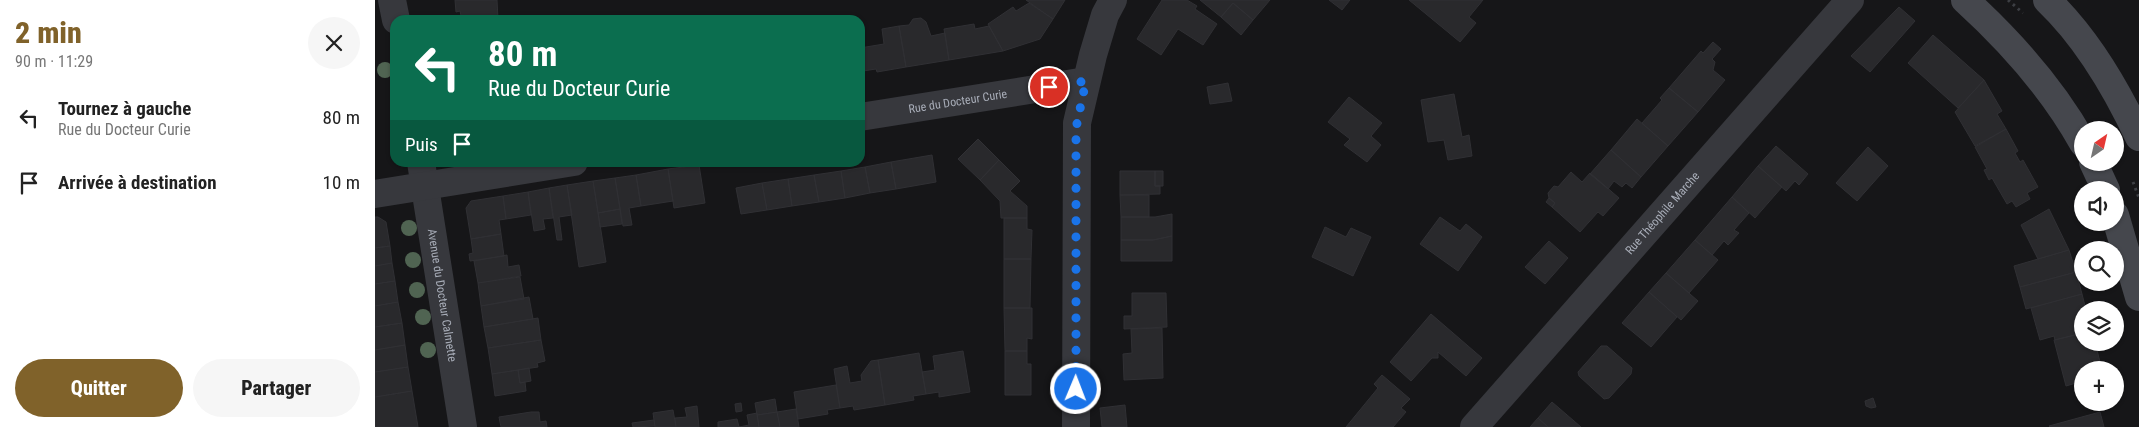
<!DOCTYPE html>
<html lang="fr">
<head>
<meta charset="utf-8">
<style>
	body { margin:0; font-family:"Roboto Condensed",sans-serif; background:#f6f6f6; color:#222; height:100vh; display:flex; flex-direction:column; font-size:19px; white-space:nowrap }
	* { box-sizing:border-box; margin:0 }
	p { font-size:16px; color:#767676 }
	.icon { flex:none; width:28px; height:28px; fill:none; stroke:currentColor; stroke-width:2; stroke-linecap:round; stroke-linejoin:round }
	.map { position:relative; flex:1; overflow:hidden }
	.side { display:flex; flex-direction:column; background:#fff; width:375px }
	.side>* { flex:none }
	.guide { position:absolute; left:15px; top:15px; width:475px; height:152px; border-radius:15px; box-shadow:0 1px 4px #0004; background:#0b6e4f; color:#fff; overflow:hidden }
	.needle { width:32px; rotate:34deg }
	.buttons { position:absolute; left:1699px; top:121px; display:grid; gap:10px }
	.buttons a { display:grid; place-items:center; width:50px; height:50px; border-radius:50%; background:#fff; box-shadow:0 1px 4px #0004; font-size:25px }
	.pin { position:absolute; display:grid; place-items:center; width:42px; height:42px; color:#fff; margin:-21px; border:2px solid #fff; border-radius:50%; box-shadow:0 1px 5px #0007 }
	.me { position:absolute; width:55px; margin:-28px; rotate:1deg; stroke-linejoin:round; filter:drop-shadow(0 0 4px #0008) }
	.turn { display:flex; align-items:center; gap:18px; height:105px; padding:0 15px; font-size:22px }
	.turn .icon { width:65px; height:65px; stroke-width:2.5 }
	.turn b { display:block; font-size:35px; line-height:42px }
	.then { display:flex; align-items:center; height:48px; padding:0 15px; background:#0003; gap:10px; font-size:19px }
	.round { display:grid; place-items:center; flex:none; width:52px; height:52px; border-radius:26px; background:#f6f6f6 }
	.overview { display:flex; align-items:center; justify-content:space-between; height:85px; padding:0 15px }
	h1 { font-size:30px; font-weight:800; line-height:38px; color:#80622a }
	.cta { display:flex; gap:10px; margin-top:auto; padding:10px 15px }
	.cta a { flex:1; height:58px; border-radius:30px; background:#80622a; color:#fff; font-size:20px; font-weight:800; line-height:58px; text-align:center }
	.cta a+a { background:#f6f6f6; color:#222 }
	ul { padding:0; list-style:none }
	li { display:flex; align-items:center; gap:15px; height:65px; padding:0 15px }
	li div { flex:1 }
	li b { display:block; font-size:19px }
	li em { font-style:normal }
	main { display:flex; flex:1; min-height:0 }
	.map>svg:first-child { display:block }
	.building { fill:#29292c; stroke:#303034 }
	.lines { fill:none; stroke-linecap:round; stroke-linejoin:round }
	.path { stroke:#3d3f44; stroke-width:3; stroke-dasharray:2.5 4; stroke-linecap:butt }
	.street { stroke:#37383d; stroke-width:28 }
	.secondary { stroke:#45474d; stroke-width:28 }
	.tree { fill:#506452 }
	.route { stroke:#1a73e8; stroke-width:9; stroke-dasharray:0 16.2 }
	.labels { text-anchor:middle; stroke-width:5; stroke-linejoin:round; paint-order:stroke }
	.street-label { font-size:12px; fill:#a8adb8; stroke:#111113 }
</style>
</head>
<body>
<main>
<section class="side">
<div class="overview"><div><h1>2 min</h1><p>90 m · 11:29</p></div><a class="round"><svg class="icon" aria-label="close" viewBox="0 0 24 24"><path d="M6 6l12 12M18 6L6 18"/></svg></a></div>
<ul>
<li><svg class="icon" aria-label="left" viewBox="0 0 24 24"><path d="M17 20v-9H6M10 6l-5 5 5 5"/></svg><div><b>Tournez à gauche</b><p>Rue du Docteur Curie</p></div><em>80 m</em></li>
<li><svg class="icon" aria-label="arrive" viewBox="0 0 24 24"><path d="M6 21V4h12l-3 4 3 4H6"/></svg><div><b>Arrivée à destination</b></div><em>10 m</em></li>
</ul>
<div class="cta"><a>Quitter</a><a>Partager</a></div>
</section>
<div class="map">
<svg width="1764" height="427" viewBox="0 0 1764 427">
	<rect width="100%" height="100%" fill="#161618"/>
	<!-- building -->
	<path class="building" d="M80,0H122L123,19L87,20L85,11L81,12Z
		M651,0H690L678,19Z
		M787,0H812L822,6L820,9L842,24L828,45L803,29L786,55L762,39Z
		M825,0H895L878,20L858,3L846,17Z
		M954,0H975L967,10Z
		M1034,0H1108L1094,17L1101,23L1085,42Z
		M654,3L678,19L665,39L628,51L613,24L638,7L641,11Z
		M858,3L878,20L866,35L846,17Z
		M1524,7L1540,21L1495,72L1476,56Z
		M546,18L551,22L556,36L570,33L574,60L531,67L524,26L534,25L538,19Z
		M599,24L600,29L614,26L628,51L574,60L569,29Z
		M524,26L531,67L502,72L501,69L488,71L485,48L509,44L507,29Z
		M1558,35L1609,80L1583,108L1533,63Z
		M1338,42L1346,49L1337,59L1340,62L1338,70L1350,80L1323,112L1294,88L1326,51L1328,53Z
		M1609,80L1627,111L1622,114L1631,129L1600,146L1580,112Z
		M853,83L857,101L835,104L832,87Z
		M1294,88L1323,112L1293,146L1267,123L1287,100L1285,98Z
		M1079,94L1087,137L1094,135L1097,156L1073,160L1069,140L1053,142L1046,100Z
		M974,97L1007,123L996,136L1006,145L992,162L969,145L975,139L953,122Z
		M1262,119L1293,146L1266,177L1236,150Z
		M1631,129L1643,151L1640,153L1645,162L1648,160L1663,187L1652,193L1655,199L1641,207L1637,201L1632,204L1617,178L1614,180L1609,170L1612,169L1600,147Z
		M603,139L624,160L605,180L583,159Z
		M1401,146L1433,174L1424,185L1420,181L1411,191L1383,166Z
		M1493,147L1513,166L1482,201L1461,183Z
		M1236,150L1266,177L1257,188L1251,183L1247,187L1239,181L1233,189L1215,174Z
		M557,155L561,182L521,189L516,162Z
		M624,160L645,181L635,191L652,206V218H626L625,201L605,180Z
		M516,162L521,189L495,193L490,167Z
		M324,165L330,203L299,208L293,169Z
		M1383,166L1407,187L1380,218L1357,197Z
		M490,167L495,193L470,198L466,171Z
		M293,169L298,201L266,206L261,175Z
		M466,171L470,198L444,202L439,175Z
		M745,171H780V186H785V194L745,195Z
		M780,171H788V186H780Z
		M1196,172L1207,182L1215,173L1244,198L1228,216L1223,212L1205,232L1177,207L1180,203L1174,198L1173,193L1179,186L1183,187Z
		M261,175L266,206L254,208L257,225L248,226L240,178Z
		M439,175L444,202L417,206L413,179Z
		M240,178L245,209L223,213L218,181Z
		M413,179L417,206L392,210L387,183Z
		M218,181L231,262L204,267L192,185Z
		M387,183L392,210L366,214L361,188Z
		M192,185L197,215L184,217L187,240H182L174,188Z
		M174,188L178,218L168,219L170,229L159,231L153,192Z
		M153,192L156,215L131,219L128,196Z
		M745,195H774V217H746Z
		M128,196L131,219L124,220L126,234L96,239L91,208L96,201Z
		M1357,197L1374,213L1359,230L1364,233L1353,245L1349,241L1337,255L1320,240Z
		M1174,198L1180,203L1177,207L1171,202Z
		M245,209L247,224L225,227L223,213Z
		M1674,209L1694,250L1663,259L1646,225Z
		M797,214V236L778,240H746V217H780Z
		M0,217H3L11,222L15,246L0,248Z
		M1065,217L1085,231L1091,224L1107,237L1083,271L1045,244Z
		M629,218H652V229L657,230L656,259H629Z
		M950,227L971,237L976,228L996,237L978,276L937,257Z
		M126,234L129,256L95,261L94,254L98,253L96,239Z
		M797,236V261H746V240H778Z
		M1320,240L1343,260L1314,293L1291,273Z
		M1174,241L1193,258L1170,284L1150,267Z
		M15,246L17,263L0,266V248Z
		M1694,250L1701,272L1645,287L1639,266Z
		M132,255L133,267L144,265L146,276L103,283L99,261Z
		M629,259H656L655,308H629Z
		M17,263L20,281L0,284V266Z
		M1701,272L1707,294L1651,309L1645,287Z
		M1291,273L1323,301L1306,320L1274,292Z
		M145,277L149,299L106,306L103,283Z
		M20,281L23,302L0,306V284Z
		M1274,292L1302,317L1276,347L1247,323Z
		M757,293H791L792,327L749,329V316H757Z
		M1707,294L1711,310H1708V333L1680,340L1679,336L1665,340L1656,308Z
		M154,297L158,319L109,327L106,306Z
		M23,302L27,323L0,327V306Z
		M629,308H657V339L652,338V351H630Z
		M1056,314L1107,358L1091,376L1063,352V358H1057L1036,381L1015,362Z
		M163,318L166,340L113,348L109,327Z
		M27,323L30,345L0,350V327Z
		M787,328L788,378L749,380L748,354L757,353L756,329Z
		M1708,333V342H1720L1727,370H1708V381L1691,386L1679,340Z
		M166,340L170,361L162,363L163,367L117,374L113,348Z
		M30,345L33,367L0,372V350Z
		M1226,346H1232L1257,368L1256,374L1234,398L1229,399L1204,376L1203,372Z
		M588,351L595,392L564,397V392L551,394L547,372L560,370L558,356Z
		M630,351H652V364H656V395H630Z
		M544,353L551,394L538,396L539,400L510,405L503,360Z
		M503,360L510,405L479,410L478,406L465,408L459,369L472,366L475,383L487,381L486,375L496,361Z
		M33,367L37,391L0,397V372Z
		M154,368L156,381L145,383L143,370Z
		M143,370L145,383L150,382L151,391L120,396L117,374Z
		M1007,375L1035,399L1026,408L1031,412L1018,427H971L1003,388L999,384Z
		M461,385L465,408L452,410L453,414L423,419L419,392Z
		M37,391L43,427H0V397Z
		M1498,398L1501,407L1496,408L1491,406L1490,401Z
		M400,399L402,412L382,415L380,403Z
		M1177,402L1206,427H1173L1163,418Z
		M366,403L367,411L361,412L360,404Z
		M750,405L752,427H727L725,408Z
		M322,406L324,427H301L300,418L312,417L310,408Z
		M421,409L424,427H405L402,412Z
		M298,410L301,427H280L278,413Z
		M156,412H164L165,422L171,421L172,427H126L124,417Z
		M402,412L405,427H384L382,415Z
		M1725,412L1729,427H1675L1674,426Z
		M382,413L384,427H364L374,425L372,415Z
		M1163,418L1173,427H1155Z
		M362,419L364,427H343V422Z
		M279,420L280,426L258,427L257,423Z"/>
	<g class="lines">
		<!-- path -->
		<path class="path" d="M1633,0L1648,13
			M1758,182L1764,198"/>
		<!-- street -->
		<g class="street">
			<path d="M17,0L21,20"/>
			<path id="s1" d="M485,117L711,81"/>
			<path id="s2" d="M46,162L88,427"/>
			<path d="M0,194L199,162"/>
			<path d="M701,427L702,123L718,55L730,15L738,0"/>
			<path id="s3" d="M1099,427L1475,0"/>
		</g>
		<!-- secondary -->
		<path class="secondary" d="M1590,0C1635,41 1678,89 1708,143
			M1672,0C1712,38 1741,88 1764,137
			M1718,162L1731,190
			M1740,215L1764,297"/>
	</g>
	<!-- trees -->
	<g class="tree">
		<circle cx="10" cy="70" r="8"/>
		<circle cx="34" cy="228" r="8"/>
		<circle cx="38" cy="260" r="8"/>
		<circle cx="42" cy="290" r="8"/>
		<circle cx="48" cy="317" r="8"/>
		<circle cx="53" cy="350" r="8"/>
	</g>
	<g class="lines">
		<!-- route -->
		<path class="route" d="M674,87L711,81L702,123L701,139V389"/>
	</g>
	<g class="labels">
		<!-- street labels -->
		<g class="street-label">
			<text dy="4" stroke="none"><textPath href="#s1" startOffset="99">Rue du Docteur Curie</textPath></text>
			<text dy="4" stroke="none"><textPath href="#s3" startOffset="285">Rue Théophile Marche</textPath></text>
			<text dy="4" stroke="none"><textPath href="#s2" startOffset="135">Avenue du Docteur Calmette</textPath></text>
		</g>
	</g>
</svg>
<div class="buttons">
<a><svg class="needle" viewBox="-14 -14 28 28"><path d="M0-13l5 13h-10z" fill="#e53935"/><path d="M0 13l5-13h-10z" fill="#767676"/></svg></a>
<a><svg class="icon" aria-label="sound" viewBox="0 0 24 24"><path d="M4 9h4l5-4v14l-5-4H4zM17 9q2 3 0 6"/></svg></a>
<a><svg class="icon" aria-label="search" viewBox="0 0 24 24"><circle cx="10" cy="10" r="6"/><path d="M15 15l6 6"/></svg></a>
<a><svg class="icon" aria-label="layers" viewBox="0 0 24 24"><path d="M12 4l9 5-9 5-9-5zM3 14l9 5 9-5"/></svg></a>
<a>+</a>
</div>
<div class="pin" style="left:674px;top:87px;background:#d93025"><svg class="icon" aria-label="arrive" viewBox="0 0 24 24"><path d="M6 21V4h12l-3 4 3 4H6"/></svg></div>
<svg class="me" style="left:701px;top:389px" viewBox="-20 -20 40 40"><circle r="17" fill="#1a73e8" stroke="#fff" stroke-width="3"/><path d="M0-11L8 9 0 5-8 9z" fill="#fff"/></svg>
<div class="guide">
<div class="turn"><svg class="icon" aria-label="left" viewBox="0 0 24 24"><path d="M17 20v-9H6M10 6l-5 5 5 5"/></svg><div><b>80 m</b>Rue du Docteur Curie</div></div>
<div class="then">Puis<svg class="icon" aria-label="arrive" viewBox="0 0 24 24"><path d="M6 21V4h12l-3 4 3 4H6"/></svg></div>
</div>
</div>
</main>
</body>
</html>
